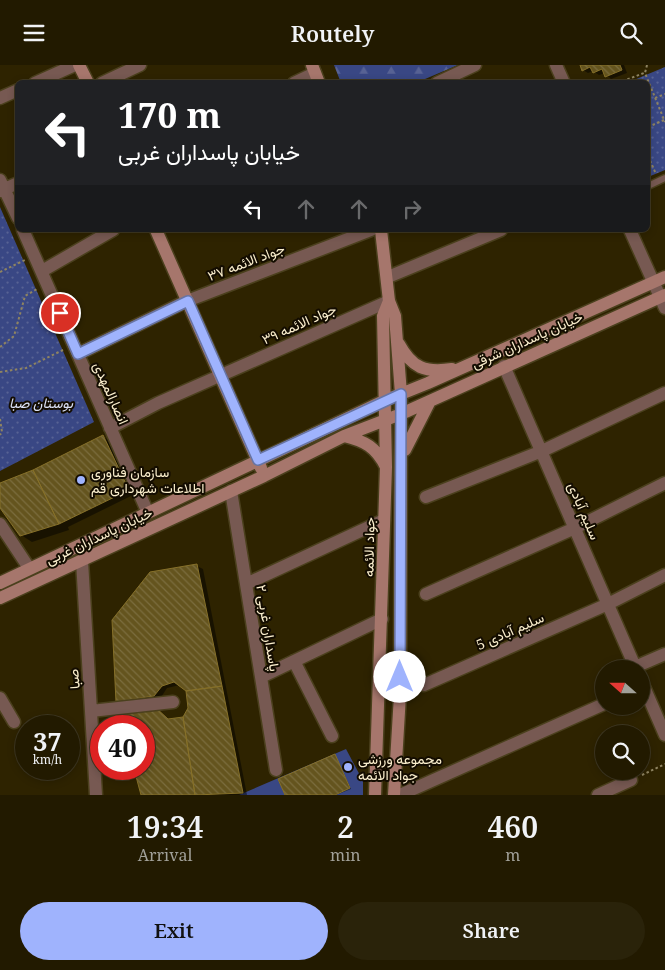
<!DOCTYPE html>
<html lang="en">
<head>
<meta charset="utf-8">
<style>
	body { margin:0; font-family:"Noto Serif",Vazirmatn,serif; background:#2a230a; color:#f1f3f6; height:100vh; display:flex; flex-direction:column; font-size:19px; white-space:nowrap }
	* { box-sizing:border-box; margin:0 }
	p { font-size:16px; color:#a2a199 }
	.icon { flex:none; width:28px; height:28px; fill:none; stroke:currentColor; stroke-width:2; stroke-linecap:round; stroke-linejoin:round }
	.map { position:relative; height:730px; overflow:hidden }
	.details { display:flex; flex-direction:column; background:#221a00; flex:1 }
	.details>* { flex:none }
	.top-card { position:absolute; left:15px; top:15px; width:635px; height:152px; border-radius:8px; box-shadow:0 2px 8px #0003,0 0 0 1px #3f3822; background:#202124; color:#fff; overflow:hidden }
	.needle { width:32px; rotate:291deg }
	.buttons { position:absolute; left:595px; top:595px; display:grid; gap:10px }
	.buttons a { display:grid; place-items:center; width:55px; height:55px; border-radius:50%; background:#221a00; box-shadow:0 2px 8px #0003,0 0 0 1px #3f3822; font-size:25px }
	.speed { position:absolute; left:15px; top:650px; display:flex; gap:10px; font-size:25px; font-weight:700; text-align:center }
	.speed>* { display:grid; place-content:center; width:65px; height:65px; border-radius:50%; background:#221a00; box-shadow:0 2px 8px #0003,0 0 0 1px #3f3822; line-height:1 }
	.speed small { font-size:12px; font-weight:400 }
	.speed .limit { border:8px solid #d22; background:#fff; color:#111 }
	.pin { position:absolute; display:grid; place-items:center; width:42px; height:42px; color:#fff; margin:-21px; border:2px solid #fff; border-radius:50%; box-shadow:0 1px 5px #0007 }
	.me { position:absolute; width:55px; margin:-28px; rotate:0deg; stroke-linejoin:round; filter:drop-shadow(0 0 4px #0008) }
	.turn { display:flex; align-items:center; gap:18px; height:105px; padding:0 20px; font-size:22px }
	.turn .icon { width:65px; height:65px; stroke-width:2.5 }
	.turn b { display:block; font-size:35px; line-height:42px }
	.lanes { display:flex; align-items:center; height:48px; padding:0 20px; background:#0003; justify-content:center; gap:25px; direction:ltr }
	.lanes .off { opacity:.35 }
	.eta { display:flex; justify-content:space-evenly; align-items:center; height:85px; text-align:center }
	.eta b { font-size:30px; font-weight:600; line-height:35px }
	.cta { display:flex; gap:10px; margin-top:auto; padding:10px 20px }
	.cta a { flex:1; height:58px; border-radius:30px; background:#9fb3fd; color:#111; font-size:20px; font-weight:600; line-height:58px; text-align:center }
	.cta a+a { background:#2a230a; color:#f1f3f6 }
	header { display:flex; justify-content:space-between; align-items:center; height:65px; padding:0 20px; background:#221a00; font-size:22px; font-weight:600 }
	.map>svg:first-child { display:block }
	.forest { fill:url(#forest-firs) }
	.park { fill:url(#park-dots) }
	.garden { fill:#394784 }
	.shadow { fill:#0007 }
	.building { fill:url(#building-back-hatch); stroke:#867029 }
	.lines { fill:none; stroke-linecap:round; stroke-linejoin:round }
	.lane-casing { stroke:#4b401d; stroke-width:9 }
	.street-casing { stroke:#4b401d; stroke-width:15 }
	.secondary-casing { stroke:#4b401d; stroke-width:15 }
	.path { stroke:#8f8461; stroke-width:2; stroke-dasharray:2.5 2.5; stroke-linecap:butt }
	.lane { stroke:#775952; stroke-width:6 }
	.street { stroke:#775952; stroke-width:12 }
	.secondary { stroke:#a6766c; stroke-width:12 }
	.route-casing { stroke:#6774a4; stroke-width:12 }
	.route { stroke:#9fb3fd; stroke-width:9 }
	.poi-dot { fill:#9fb3fd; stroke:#130c00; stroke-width:2 }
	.labels { text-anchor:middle; stroke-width:4; stroke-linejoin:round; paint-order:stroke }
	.street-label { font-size:14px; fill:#fbefcd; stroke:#130c00 }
	.park-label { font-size:14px; font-style:italic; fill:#dbe1f5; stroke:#130c00 }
	.poi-label { font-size:14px; fill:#fbefcd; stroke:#130c00; text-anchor:start }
</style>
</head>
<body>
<header><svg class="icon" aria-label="menu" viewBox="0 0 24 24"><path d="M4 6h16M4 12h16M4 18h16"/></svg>Routely<svg class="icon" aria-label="search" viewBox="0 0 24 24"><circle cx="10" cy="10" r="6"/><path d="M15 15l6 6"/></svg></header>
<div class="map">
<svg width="665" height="730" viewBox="0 0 665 730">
	<defs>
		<pattern id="forest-firs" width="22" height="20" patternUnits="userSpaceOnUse" patternTransform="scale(1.25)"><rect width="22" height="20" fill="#394784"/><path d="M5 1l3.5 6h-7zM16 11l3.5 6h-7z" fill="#576294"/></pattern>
		<pattern id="park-dots" width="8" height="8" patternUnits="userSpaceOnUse" patternTransform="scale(1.25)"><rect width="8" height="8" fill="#394784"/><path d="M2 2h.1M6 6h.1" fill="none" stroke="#576294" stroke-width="1.8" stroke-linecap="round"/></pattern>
		<pattern id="building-back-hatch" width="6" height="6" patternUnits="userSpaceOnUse" patternTransform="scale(1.25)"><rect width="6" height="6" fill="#64541e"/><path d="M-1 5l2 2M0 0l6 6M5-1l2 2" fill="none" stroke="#7b6d3e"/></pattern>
	</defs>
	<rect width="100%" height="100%" fill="#2e2300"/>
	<!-- forest -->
	<path class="forest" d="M334,0H458L418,17L341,18Z"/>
	<!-- park -->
	<path class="park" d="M665,2V105L648,112V18L629,17Z
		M0,142L94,357L0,406Z"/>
	<!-- garden -->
	<path class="garden" d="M346,684L363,716V730H335L350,723L335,690L278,714L285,730H239Z"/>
	<!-- shadow -->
	<path class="shadow" d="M581,0H624L627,8L611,14L605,8L599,10L593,6L588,8L583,5Z
		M103,372L110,376L135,429L68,462L69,465L32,477L21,470L0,441V419L33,406Z
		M197,501L203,504L247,730H142L135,704H144V661H120L118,652L155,644L169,655L183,653L189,643L187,625L180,620L167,623L160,634L123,640L117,637Z
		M336,692L351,724L336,730H286Z"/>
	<!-- building -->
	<path class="building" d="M580,0H620L622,5L605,12L602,4L593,8L590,2L582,6Z
		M103,370L129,425L59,459L33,405Z
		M33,405L59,459L20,471L0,443V418Z
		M197,499L222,621L186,626L174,617L162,621L154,631L116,637L112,555L150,507Z
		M222,621L243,728L195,730L183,652L188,643L186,626Z
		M155,642L168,654L183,652L195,730H141L134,704H144V661H118L117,651Z
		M335,689L350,723L335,730H285L278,714Z"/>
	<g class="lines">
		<!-- lane casing -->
		<g class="lane-casing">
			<path id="lane" d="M648,121L665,113"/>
		</g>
		<!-- street casing -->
		<g class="street-casing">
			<path id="street" d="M556,0L564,18
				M35,18L75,0
				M102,18L140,0
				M294,18L315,8
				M437,18L475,0
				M0,33L18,25
				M0,115L18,153
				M0,126L18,118
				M23,165L148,448
				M630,165L665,243
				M42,206L113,165
				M388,212L501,165
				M78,289L187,236L371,165
				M504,301L636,604
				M110,363L158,338L389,236
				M231,426L276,705
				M426,432L542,386L665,328
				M0,459L29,503
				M82,496L96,730
				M246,519L384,455
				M426,529L575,463L665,418
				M294,596L332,671
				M635,602L665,589
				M261,612L382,554
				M641,615L665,670
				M424,620L608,539L665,510
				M0,633L14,657
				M91,646L173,637
				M400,730L604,639
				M598,730L631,715"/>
		</g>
		<!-- secondary casing -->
		<g class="secondary-casing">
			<path id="secondary" d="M79,0L88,18
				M312,0L319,18
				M156,165L261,403
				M381,165L389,236L395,251L401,329L400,630L394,730
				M399,279C412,303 425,308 452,304
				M344,371C365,376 376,382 386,402
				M405,385L430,336
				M0,518L386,335L428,318L665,212
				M0,533L264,411L344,371L401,349L665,230
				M375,730L386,402L383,251L389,236"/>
		</g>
		<!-- path -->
		<path class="path" d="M647,0L645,8L665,57
			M618,18L644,8
			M655,33L665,29
			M648,62L664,55
			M648,91L656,109
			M0,207L25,195
			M0,282L14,271L25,231L37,224
			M0,307L26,303L63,285
			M0,354L2,367L0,370
			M642,710L665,699"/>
		<!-- lane -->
		<use href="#lane" class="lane"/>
		<!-- street -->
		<use href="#street" class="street"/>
		<!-- secondary -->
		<use href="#secondary" class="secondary"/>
	</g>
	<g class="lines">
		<!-- route casing -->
		<g class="route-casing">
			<path id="route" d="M60,248L78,289L188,236L258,395L401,329L400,612"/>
		</g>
		<!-- route -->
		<use href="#route" class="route"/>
	</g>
	<!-- markers -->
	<g class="poi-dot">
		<circle cx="81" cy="415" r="5"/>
		<circle cx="348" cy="702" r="5"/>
	</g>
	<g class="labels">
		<!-- street labels -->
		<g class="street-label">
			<text transform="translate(246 197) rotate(-21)" y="5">جواد الائمه ۳۷</text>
			<text transform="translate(299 259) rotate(-24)" y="5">جواد الائمه ۳۹</text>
			<text transform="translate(527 275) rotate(-24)" y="5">خیابان پاسداران شرقی</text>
			<text transform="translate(111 328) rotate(66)" y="5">انصارالمهدی</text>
			<text transform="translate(584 446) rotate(67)" y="5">سلیم آبادی</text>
			<text transform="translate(99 471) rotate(-25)" y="5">خیابان پاسداران غربی</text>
			<text transform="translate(369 482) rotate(-89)" y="5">جواد الائمه</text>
			<text transform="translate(268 563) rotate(81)" y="5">پاسداران غربی ۲</text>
			<text transform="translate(510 566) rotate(-24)" y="5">سلیم آبادی 5</text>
			<text transform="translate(74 614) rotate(-94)" y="5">صبا</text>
		</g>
		<!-- park labels -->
		<g class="park-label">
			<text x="41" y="343">بوستان صبا</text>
		</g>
		<!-- poi labels -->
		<g class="poi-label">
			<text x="91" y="412">سازمان فناوری<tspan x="91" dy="16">اطلاعات شهرداری قم</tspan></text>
			<text x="358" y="699">مجموعه ورزشی<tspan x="358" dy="16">جواد الائمه</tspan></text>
		</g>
	</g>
</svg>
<div class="buttons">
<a><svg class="needle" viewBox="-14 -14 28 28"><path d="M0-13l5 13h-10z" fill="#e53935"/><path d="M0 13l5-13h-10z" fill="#a2a199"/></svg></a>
<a><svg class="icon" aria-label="search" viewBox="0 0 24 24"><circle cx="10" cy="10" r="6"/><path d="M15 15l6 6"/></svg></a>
</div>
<div class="speed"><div>37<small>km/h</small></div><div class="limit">40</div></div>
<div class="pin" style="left:60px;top:248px;background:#d93025"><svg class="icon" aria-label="arrive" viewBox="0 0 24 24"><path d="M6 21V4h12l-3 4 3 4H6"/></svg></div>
<svg class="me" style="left:400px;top:612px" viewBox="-20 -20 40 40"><circle r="19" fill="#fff"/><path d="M0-13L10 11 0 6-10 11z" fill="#9fb3fd"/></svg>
<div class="top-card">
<div class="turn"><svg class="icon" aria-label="left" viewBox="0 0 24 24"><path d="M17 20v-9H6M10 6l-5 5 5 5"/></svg><div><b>170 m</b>خیابان پاسداران غربی</div></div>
<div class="lanes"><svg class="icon" aria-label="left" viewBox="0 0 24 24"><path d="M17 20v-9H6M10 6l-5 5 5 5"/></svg><svg class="icon off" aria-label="ahead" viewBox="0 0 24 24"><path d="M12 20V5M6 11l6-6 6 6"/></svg><svg class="icon off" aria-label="ahead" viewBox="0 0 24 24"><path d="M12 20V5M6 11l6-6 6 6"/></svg><svg class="icon off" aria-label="right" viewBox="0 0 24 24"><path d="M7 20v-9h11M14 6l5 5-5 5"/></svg></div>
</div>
</div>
<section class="details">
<div class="eta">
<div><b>19:34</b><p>Arrival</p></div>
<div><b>2</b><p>min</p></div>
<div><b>460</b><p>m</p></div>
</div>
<div class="cta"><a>Exit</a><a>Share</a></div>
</section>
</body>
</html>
